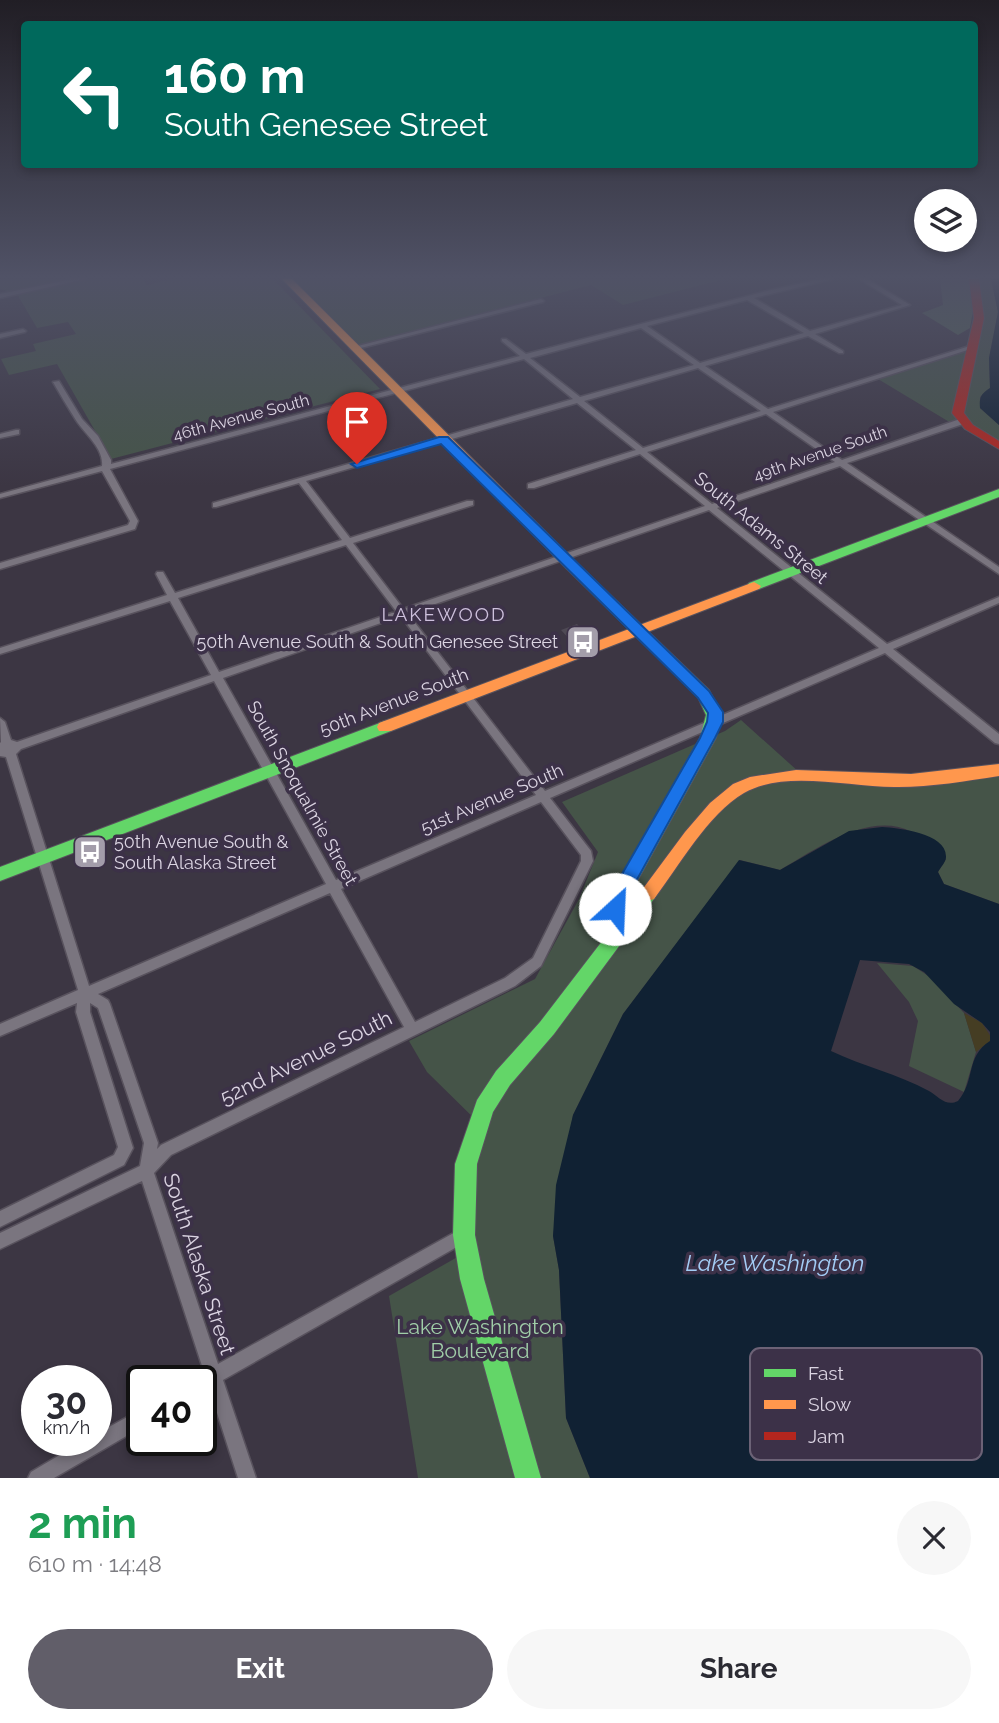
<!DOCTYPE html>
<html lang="en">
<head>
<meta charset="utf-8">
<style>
	body { margin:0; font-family:Raleway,sans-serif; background:#f7f7f7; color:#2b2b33; height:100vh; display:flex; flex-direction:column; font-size:26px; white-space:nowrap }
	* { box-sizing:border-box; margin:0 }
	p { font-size:23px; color:#7c7c81 }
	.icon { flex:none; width:38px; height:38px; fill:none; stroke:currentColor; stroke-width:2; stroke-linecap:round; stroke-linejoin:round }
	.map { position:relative; height:1478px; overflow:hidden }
	.panel { display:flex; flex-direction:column; background:#fff; flex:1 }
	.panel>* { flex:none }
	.hud { position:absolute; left:21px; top:21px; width:957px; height:147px; border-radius:7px; box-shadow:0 4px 10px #0003; background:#00695c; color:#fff; overflow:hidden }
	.buttons { position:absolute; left:914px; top:189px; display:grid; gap:14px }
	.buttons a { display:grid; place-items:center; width:63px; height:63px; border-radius:50%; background:#fff; box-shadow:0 4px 10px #0003; font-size:35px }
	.speed { position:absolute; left:21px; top:1365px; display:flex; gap:14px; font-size:35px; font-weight:700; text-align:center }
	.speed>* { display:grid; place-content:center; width:91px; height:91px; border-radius:50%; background:#fff; box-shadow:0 4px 10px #0003; line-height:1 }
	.speed small { font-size:18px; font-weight:400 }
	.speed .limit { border:4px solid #111; border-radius:10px; background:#fff; color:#111 }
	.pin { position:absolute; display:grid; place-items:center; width:60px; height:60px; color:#fff; margin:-72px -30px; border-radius:50% 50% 50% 0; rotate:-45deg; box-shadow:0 0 7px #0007 }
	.pin .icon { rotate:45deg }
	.me { position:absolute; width:77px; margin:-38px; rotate:25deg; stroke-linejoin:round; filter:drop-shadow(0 0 5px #0008) }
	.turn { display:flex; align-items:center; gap:24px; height:147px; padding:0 28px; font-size:32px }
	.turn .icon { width:91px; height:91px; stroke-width:2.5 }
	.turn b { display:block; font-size:49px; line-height:60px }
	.round { display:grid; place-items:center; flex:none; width:74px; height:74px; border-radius:37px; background:#f7f7f7 }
	.overview { display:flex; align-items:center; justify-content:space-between; height:119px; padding:0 28px }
	h1 { font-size:42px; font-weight:700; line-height:52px; color:#1e9e55 }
	.button { display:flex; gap:14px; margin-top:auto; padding:14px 28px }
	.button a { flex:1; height:80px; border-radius:42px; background:#615e69; color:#fff; font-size:28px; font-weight:700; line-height:80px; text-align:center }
	.button a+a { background:#f7f7f7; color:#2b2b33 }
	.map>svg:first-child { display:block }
	.green { fill:#455448 }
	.forest { fill:#4f6253 }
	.sand { fill:#453d23 }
	.water { fill:#102133; fill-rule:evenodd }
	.building { fill:#4f4a55 }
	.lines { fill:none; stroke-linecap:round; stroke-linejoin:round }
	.street-casing { stroke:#58525d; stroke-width:3 }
	.fast-casing { stroke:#58525d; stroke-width:2 }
	.slow-casing { stroke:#58525d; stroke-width:2 }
	.jam-casing { stroke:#58525d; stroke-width:2 }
	.street { fill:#7a757f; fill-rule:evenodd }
	.fast { fill:#63d668; fill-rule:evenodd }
	.slow { fill:#ff974d; fill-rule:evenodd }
	.jam { fill:#b3261e; fill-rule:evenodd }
	.route { fill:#1a73e8; stroke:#114b97; stroke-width:2 }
	.labels { text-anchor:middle; stroke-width:7; stroke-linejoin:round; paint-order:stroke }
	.far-street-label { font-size:16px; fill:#dbd4e2; stroke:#3c3148 }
	.street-label { font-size:18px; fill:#dbd4e2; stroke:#3c3148 }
	.poi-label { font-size:18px; fill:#dbd4e2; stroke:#3c3148; text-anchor:end }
	.neighbourhood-label { font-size:19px; letter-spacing:2px; fill:#cec1dd; stroke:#3c3148 }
	.near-street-label { font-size:21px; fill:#dbd4e2; stroke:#3c3148 }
	.near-park-label { font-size:21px; fill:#a0cea8; stroke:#3c3148 }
	.near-water-label { font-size:23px; font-style:italic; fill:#a3ccf5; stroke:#3c3148 }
	.key { fill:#3c3148; stroke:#6c6276; stroke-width:2 }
	.key-label { font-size:19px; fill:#dbd4e2 }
</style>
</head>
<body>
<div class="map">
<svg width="999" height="1478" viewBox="0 0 999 1478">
	<rect width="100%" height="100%" fill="#3c3643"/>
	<!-- green -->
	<path class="green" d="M0,279H143L147,285L172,279H273L380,389L111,459L57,364L9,375L1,359L36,351L33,344L76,334L68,322L37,328L17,294L0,289Z
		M292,279H725L623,305L591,285L359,345Z
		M977,279H991L998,312L989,358L990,388L980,397V408L999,425V444L972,427L966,419L951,423L878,379L978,346L982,298Z
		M741,720L809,781L999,775V904L944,884L938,872L946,859C935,850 924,838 912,832C869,810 815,850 780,870L740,860L623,1014L573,1115L553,1236L559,1270L566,1418L590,1478H418L389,1296L475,1247C468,1209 475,1166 485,1129L427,1072L409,1041L535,979L579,899L598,852L562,802L725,731Z
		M877,963L913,966L930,977L964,1013L976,1052L964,1092L909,1066L918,1021L909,1002Z"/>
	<!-- forest -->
	<path class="forest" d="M940,279H968L975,299L970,328L958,335L922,313L943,305Z"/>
	<!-- sand -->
	<path class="sand" d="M964,1013L982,1023L991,1037L990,1041L976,1052Z"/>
	<!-- water -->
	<path class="water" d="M991,279H999V425L980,408C979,397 981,394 990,388L989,358L998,312Z
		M882,827C898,828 947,833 946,857C946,862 940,868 938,872L944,884L999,904V1478H590L566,1418L559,1270L553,1236L556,1185L573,1115L623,1014L739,860L780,870L849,831ZM860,960L909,964L924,972L954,1004L982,1023L990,1032V1041C965,1057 976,1080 958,1101C946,1107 939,1097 929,1091C898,1074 862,1066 831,1051Z"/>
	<!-- building -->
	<path class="building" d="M577,624L587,635L571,641L561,630Z"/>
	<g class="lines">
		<!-- street casing -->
		<g class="street-casing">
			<path id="street" d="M72,279H85L0,298V294Z
				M820,279H833L754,298L810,331L902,305L859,279H867L910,305L815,334L843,351V353H839L808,336L705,366L768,409L973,345H977V347L773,412L842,460L960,419H966V423L847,463L999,567V574L840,466L717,508L887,644L999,597V603L893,649L999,734V744L995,743L885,653L550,798L591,851L593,861L541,966L515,986L171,1155L154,1173L218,1364L459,1230L464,1227L469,1230L472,1235L469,1240L223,1380L256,1478H238L209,1388L201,1391V1381H194L195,1377L204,1372L142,1181L0,1249V1233L140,1166L144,1143L98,1008L90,1003V1012L133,1148L124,1165L0,1227V1211L114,1155L118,1147L76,1012L77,1003L0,1036V1024L78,990L6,757L0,756V743L1,742L0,718L5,722L11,740L17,742L211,675L170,601L0,654V648L167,595L156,574L157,572H163L175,593L342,540L299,483L216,507H213V503L573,399L524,359L110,469L138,521L135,529L0,569V563L128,525L130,521L102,471L0,498V494L102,466C104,447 83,433 74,417C67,406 60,394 53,382L59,381L82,419L98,436L111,460V464L520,356L502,341V339H506L526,354L771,290ZM747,300L804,333L700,363L647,326ZM641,328L694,365L580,397L530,358ZM698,368L761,411L643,448L584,401ZM577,403L636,450L528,484V488H534L640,454L705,506L406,608L404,610L406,612H412L709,510L879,648L545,791L409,615H403L401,617L403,619L536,795L336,880L223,678L398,617L400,615L398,613H392L219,672L178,598L346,545L396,611H402L404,609L402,607L353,543L473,505V501H467L350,538L306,481ZM766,414L835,462L712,504L647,452ZM214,681L326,884L89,986L16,754L21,749ZM541,802L581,855V861L533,958L505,978L415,1022L341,889ZM330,893L404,1027L161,1145L157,1149L158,1143L110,1004L108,1000L98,994Z
				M541,299L544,301L543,302L353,350L350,348Z
				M23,329L26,331L25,332L0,338V334Z
				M16,430H19V434L0,438V434Z
				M142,1409V1427L54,1478H28L31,1472L85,1440H96V1434Z"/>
		</g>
		<!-- fast casing -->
		<g class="fast-casing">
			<path id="fast" d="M999,489V497L759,589H749L747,586L749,583Z
				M571,561L576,562L709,690L722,715L716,738L629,896L625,910C633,900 640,884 654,889L657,894L654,899L554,1034L510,1085L493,1112L477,1164L475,1235L484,1279L541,1478H515L460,1279L453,1235L455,1164L477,1100L496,1071L540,1022L606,936L604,923L611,895L700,738L706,715L698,697L566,568V562Z
				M385,721L391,723L393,727L391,731L0,881V867Z"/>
		</g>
		<!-- slow casing -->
		<g class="slow-casing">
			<path id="slow" d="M282,279H292L576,562V568H566Z
				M754,582L761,586L759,589L391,731H379L377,727L379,723Z
				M999,764V776C966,781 932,787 898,787C852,788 785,769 744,793C708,814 679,866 654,899L648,901L642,899L639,894L685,832L710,803L733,784L750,777L796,770L911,774Z"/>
		</g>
		<!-- jam casing -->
		<g class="jam-casing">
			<path id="jam" d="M969,279H979L984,318L964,413L973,425L999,441V449L965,429L952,413L974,318Z"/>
		</g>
		<!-- street -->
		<use href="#street" class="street"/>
		<!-- fast -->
		<use href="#fast" class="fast"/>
		<!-- slow -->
		<use href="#slow" class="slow"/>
		<!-- jam -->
		<use href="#jam" class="jam"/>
	</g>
	<!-- sky -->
	<linearGradient id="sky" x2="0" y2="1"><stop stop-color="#211e25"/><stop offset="0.57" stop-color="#505266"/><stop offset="1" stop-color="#505266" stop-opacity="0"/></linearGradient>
	<rect width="999" height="486" fill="url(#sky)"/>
	<!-- route -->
	<path class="route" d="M439,437H448L709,691L723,712V722L715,738L628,896L621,915L615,917L608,915L606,909L610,895L700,738L707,722L708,713L698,698L441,444L357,468L351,464Z"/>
	<!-- icons -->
	<defs>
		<g id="bus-square" transform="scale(1.75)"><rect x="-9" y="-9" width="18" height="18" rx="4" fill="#a39daa" stroke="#3c3148"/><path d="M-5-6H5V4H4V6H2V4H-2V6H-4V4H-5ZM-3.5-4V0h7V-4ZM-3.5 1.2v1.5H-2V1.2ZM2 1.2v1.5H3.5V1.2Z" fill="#fff"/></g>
	</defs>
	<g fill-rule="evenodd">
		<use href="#bus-square" x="583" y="642"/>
		<use href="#bus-square" x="90" y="852"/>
	</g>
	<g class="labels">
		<!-- far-street labels -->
		<g class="far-street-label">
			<text transform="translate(241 417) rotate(-15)" y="6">46th Avenue South</text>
			<text transform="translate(820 453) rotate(-19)" y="6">49th Avenue South</text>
		</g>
		<!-- street labels -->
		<g class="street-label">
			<text transform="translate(761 528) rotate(39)" y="6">South Adams Street</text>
			<text transform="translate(394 702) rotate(-21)" y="6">50th Avenue South</text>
			<text transform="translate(302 793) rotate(61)" y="6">South Snoqualmie Street</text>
			<text transform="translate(492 799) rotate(-23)" y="6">51st Avenue South</text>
		</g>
		<!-- poi labels -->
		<g class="poi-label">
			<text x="558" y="648">50th Avenue South &amp; South Genesee Street</text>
			<text x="114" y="848" text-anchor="start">50th Avenue South &amp;<tspan x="114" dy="21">South Alaska Street</tspan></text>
		</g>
		<!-- neighbourhood labels -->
		<g class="neighbourhood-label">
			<text x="444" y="621">LAKEWOOD</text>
		</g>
		<!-- near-street labels -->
		<g class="near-street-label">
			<text transform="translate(306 1058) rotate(-26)" y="7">52nd Avenue South</text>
			<text transform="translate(199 1264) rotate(72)" y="7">South Alaska Street</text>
		</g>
		<!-- near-park labels -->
		<g class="near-park-label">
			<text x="480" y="1334">Lake Washington<tspan x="480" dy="24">Boulevard</tspan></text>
		</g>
		<!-- near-water labels -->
		<g class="near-water-label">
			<text x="775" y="1271">Lake Washington</text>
		</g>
	</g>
	<!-- legend -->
	<rect x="750" y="1348" width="232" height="112" rx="10" class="key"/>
	<rect x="764" y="1369" width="32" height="8" fill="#63d668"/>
	<rect x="764" y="1400" width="32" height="9" fill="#ff974d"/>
	<rect x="764" y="1432" width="32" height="8" fill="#b3261e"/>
	<g class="key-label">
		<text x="808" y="1380">Fast</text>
		<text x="808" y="1411">Slow</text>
		<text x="808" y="1443">Jam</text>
	</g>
</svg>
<div class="buttons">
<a><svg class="icon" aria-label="layers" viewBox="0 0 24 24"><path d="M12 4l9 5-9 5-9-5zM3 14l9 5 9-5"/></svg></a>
</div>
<div class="speed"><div>30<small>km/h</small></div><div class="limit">40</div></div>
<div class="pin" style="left:357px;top:464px;background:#d93025"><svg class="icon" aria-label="arrive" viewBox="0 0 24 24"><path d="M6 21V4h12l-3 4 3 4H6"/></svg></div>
<svg class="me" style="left:615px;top:909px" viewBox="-20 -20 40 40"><circle r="19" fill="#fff"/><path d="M0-13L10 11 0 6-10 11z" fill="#1a73e8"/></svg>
<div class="hud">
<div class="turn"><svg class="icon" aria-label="left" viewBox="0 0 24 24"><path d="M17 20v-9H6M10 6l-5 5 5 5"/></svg><div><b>160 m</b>South Genesee Street</div></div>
</div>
</div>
<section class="panel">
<div class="overview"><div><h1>2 min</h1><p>610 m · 14:48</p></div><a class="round"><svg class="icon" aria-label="close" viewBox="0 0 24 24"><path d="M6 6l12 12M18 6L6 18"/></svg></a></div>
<div class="button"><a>Exit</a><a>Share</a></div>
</section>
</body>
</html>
